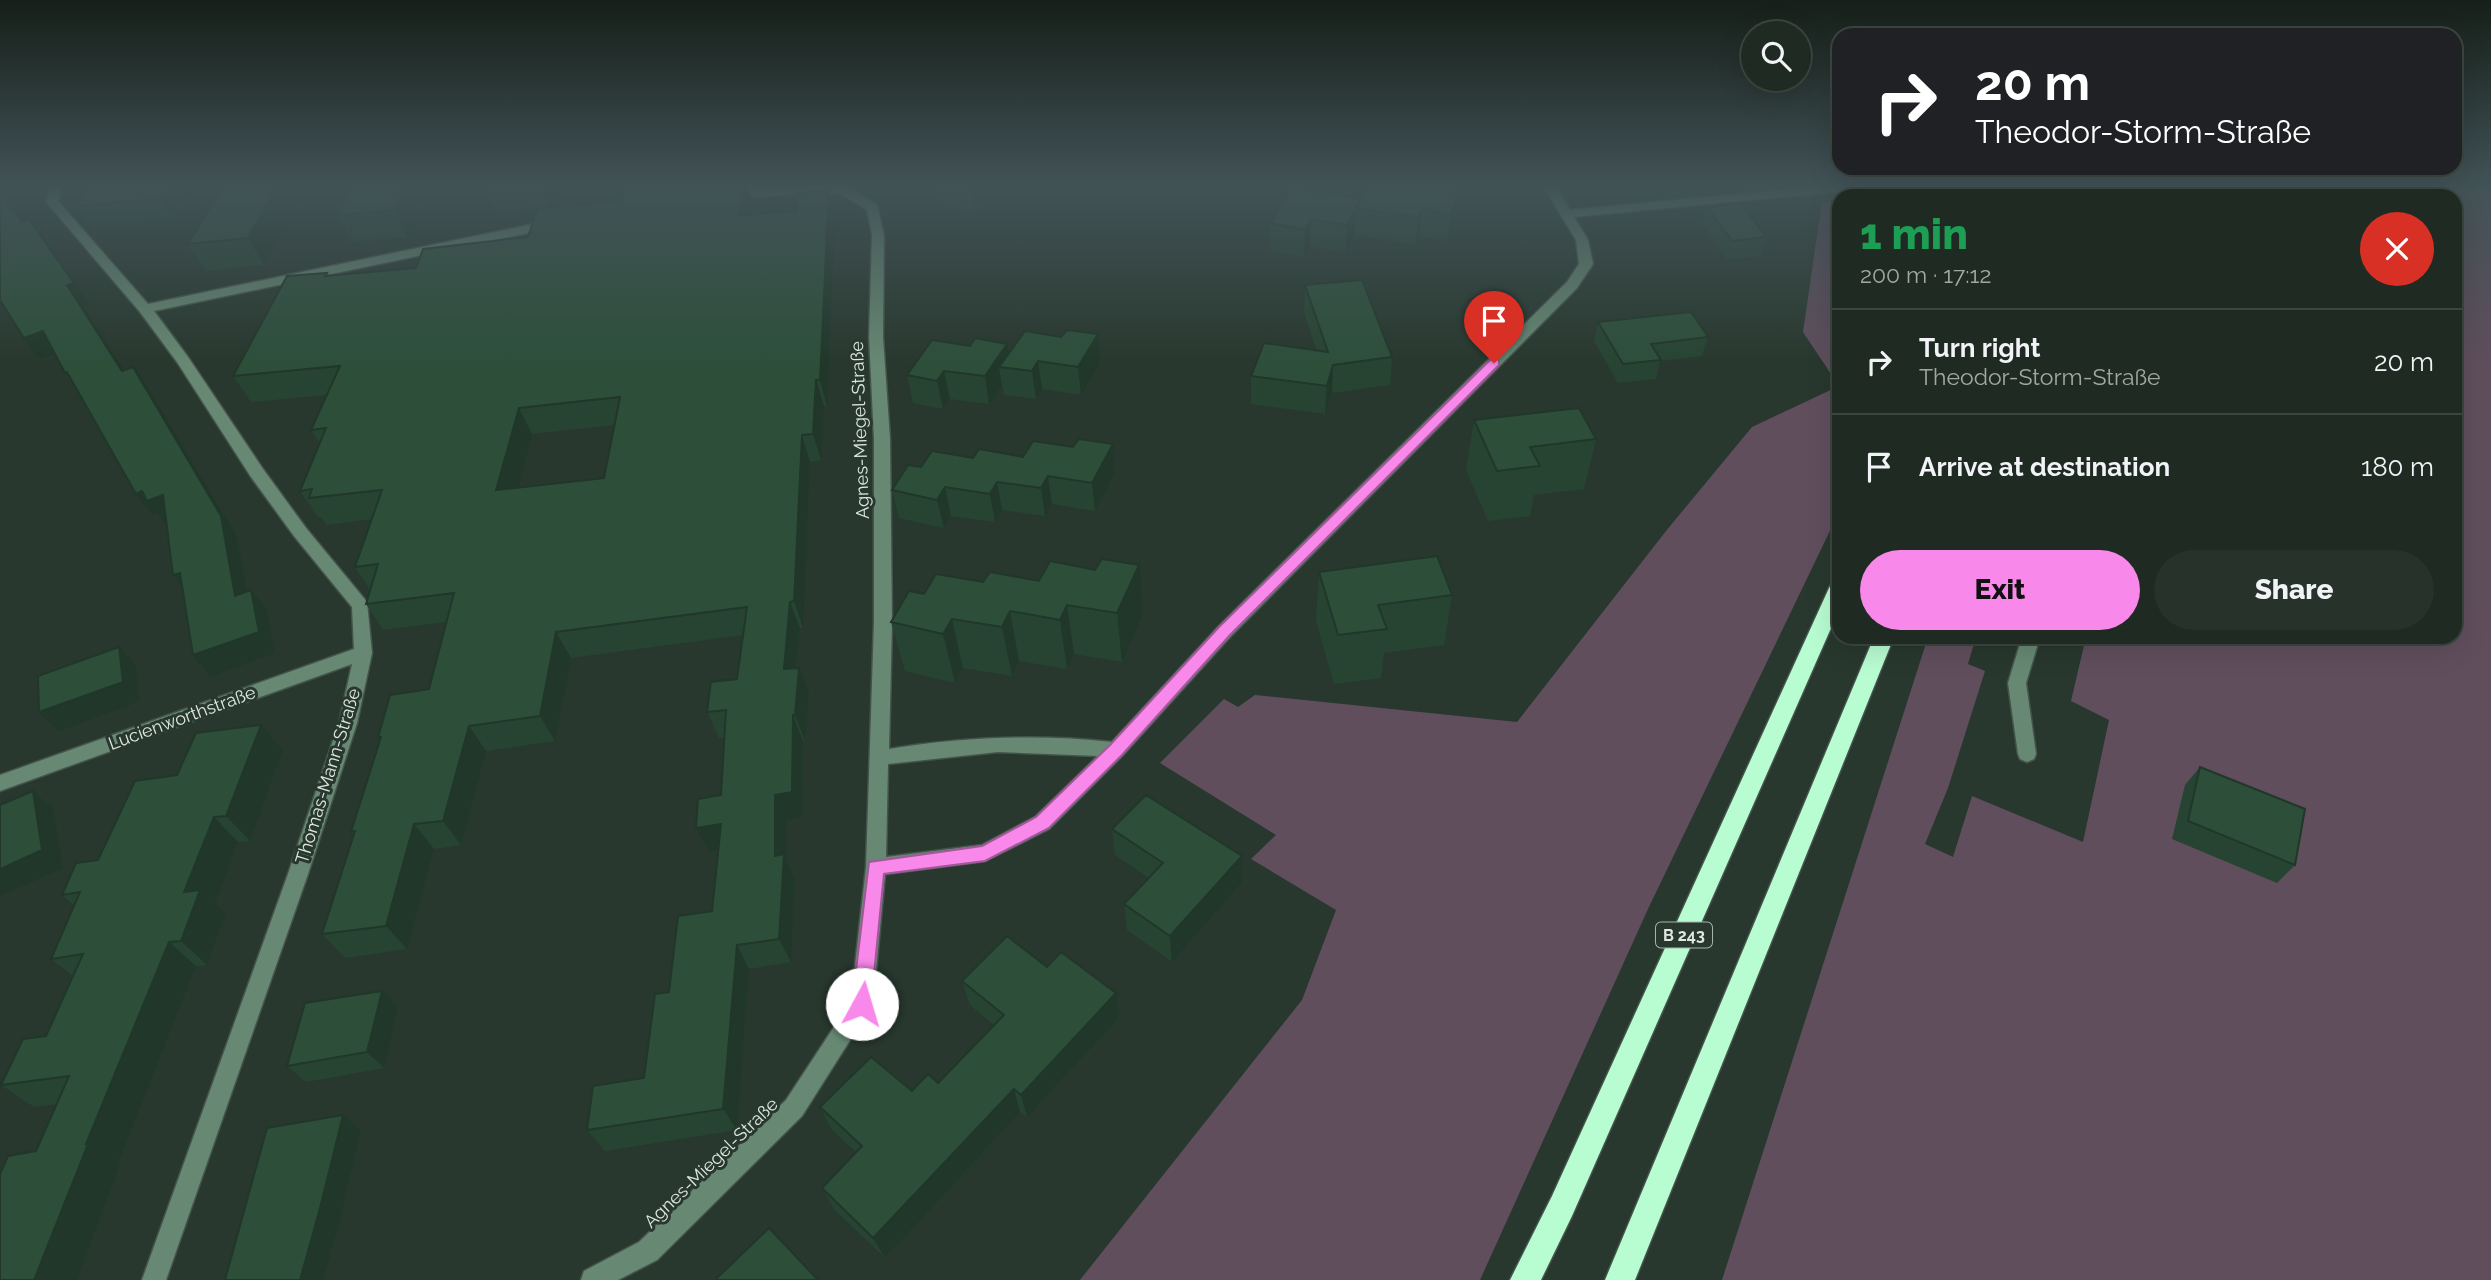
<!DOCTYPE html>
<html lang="en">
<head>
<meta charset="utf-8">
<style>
	body { margin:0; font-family:Raleway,sans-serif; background:#26322a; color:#f1f3f6; height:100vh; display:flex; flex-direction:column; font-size:26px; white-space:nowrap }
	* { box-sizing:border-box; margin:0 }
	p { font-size:23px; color:#a1a7a5 }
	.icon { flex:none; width:38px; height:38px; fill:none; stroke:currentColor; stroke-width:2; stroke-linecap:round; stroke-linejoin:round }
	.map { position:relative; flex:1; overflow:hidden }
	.details { position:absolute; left:1832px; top:189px; width:630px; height:455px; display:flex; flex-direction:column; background:#1e2a22; border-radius:21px; box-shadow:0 7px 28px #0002,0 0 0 2px #3c4640 }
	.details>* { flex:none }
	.hud { position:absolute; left:1832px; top:28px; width:630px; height:147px; border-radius:21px; box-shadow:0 7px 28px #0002,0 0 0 2px #3c4640; background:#202124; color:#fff; overflow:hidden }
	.buttons { position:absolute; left:1741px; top:21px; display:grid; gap:14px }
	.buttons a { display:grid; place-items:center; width:70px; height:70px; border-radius:50%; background:#1e2a22; box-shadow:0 7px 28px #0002,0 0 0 2px #3c4640; font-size:35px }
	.pin { position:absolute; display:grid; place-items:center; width:60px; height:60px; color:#fff; margin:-72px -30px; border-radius:50% 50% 50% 0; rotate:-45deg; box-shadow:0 0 7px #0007 }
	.pin .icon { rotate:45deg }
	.me { position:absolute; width:77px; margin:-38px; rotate:6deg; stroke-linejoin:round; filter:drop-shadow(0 0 5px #0008) }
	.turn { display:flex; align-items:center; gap:24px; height:147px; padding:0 28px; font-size:32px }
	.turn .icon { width:91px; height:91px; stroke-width:2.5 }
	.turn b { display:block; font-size:49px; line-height:60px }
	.round { display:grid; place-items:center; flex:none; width:74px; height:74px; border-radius:37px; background:#26322a }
	.summary { display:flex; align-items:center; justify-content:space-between; height:119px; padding:0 28px }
	h1 { font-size:42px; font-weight:800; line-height:52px; color:#1e9e55 }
	.button { display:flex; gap:14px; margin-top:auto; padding:14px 28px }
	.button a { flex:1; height:80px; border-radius:42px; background:#f888ea; color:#111; font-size:28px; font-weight:800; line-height:80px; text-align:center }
	.button a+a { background:#26322a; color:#f1f3f6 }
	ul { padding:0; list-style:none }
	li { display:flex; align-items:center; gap:21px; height:105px; padding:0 28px; border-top:2px solid #3c4640 }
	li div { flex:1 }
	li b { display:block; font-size:26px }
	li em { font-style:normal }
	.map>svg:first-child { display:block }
	.green { fill:#604e5d }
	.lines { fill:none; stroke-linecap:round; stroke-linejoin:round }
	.minor-casing { stroke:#45544b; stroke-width:3 }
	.highway-casing { stroke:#45544b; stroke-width:3 }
	.minor { fill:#678973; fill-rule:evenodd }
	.highway { fill:#b8fcd1; fill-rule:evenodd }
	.wall { fill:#274432; fill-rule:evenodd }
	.shaded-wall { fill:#203729 }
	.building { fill:#2d4f3a; stroke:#203729; stroke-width:2; fill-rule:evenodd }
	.route { fill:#f888ea; stroke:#a15898; stroke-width:2 }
	.labels { text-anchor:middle; stroke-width:6; stroke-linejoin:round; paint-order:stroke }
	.shield { fill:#28382e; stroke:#a7b3ab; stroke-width:2 }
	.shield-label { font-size:16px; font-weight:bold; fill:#dee8e1 }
	.street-label { font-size:18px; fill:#dee8e1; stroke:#28382e }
</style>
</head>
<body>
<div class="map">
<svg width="2491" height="1280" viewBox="0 0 2491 1280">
	<rect width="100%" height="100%" fill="#28382e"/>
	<!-- green -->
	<path class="green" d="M1950,186H1996L1991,196H1945Z
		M2086,186H2130L2127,196H2082Z
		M2205,186H2491V1280H1722L1928,637H1976L1968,664L1985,671L1948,788L1925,844L1953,857L1972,796L2083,842L2109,720L2071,701L2086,637H2455V196H2202Z
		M1822,201L1839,203V512L1648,909L1480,1280H1080L1302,1000L1336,910L1251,859L1276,835L1160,763L1224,699L1238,707L1255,695L1517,722L1666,531L1752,427L1839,386L1803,332Z"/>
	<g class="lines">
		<!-- minor casing -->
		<g class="minor-casing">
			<path id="minor" d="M50,186H62L58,201L148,304L552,220L558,224L552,228L154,311L188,357L263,469L306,528L367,602L372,653L357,723L308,874L166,1280H142L288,874L339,723L352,664L0,791V775L354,649L352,607L294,536L251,477L177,362L140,312L48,204L46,201Z
				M806,186L848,187L877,205L884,235L883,337L890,439L892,622L889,749C963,737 1037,734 1112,742L1219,626L1567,282L1579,264L1576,240L1543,186H1555L1570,210L1822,186H1862L1856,190L1574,217L1588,240L1593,264L1577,288L1231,636L1123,755L1049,829L985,861L885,874L873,1004L802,1116L657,1260L618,1280H581L584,1271L639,1242L786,1100L851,1001L866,867L874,622V439L869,337L872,235L867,210L841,194L810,193L728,199L722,195L728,191ZM998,752L1098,756L1035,817L982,845L886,857L888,764Z
				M2164,186H2176L2173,196H2161Z
				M2022,637H2040L2026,683L2036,754L2034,759L2027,762L2020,759L2018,754L2008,683Z"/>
		</g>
		<!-- highway casing -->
		<g class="highway-casing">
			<path id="highway" d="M2013,186H2027L2022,196H2008Z
				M2059,186H2073L2068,196H2054Z
				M1839,581V610L1572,1216L1541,1280H1510L1552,1196L1829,588L1832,583Z
				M1874,637H1894L1635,1280H1605Z"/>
		</g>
		<!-- minor -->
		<use href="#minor" class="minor"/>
		<!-- highway -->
		<use href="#highway" class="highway"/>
	</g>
	<!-- wall -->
	<path class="wall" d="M91,186H193L172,217L89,224L76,206Z
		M223,186H306L264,265L206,271L188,244Z
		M351,186H429L408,237L352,242L337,215Z
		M485,186H557L551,206L497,211Z
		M631,186H748L752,199L750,215H835L827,406H824L821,460L810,462L803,628H800L796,668L809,693L805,741H803L802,817L786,820V860L795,879L791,962L749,969L737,1130L605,1151L587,1130L644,1078L669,992L712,911L719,851L709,852L696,828L721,795L724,737L719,738L707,712L737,679L743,635L571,658L555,741L486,751L461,845L434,849L407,949L345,958L322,934L354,835L351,832L380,741L378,738L429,689L446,622L383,630L366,604L370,590L355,567L372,519L326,525L321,517H318L300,491L320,443L311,430L327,395L251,402L233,376L327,273L328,276L416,268L528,237L621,201L632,189ZM614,425L604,478L518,488L532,434Z
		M935,186H990L975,211L939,205Z
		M1361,199L1458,206L1448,241L1419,236L1416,244L1354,235L1346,252L1310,247L1304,257L1270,251L1271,223Z
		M1707,207L1766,237L1760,256L1727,259L1702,225Z
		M1305,285L1392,357L1390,385L1332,393L1325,414L1251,404V376L1317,351L1304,313Z
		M1598,322L1708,337L1702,356L1660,361L1656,379L1618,383L1594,341Z
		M1008,354L1100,362L1081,395L1042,389L1036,399L1004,395L1002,385L989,404L950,399L943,409L913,403L907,375Z
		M1474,420L1596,439L1584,489L1534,495L1530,516L1488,521L1466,470Z
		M1023,457L1115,472L1095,511L1052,504L1045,516L1002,510L995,522L951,516L944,528L899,518L892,490L921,467L973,458Z
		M1319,572L1452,595L1444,645L1384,653L1381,678L1334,684L1316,621Z
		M983,582L1143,614L1122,662L1074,654L1067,669L1019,661L1012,676L963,668L955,683L905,671L891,622L924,594Z
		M283,750L250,841L238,842L215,903L226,914L207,965L196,966L118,1163L120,1164L77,1280H0L36,1151L57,1104L34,1107L1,1085L46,1036L73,976L51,959L75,906L62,895L98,860L177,775Z
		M2200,767L2295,865L2277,883L2172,839L2185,785Z
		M1112,829L1242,856V882L1172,962L1127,930L1124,904L1149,878L1115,855Z
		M1047,967L1116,993L1119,1017L1027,1117L1020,1112L885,1258L834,1209L822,1188L856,1152L832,1130L820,1107L912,1091L938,1083L994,1025L970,1005L962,981Z
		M398,1007L384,1068L306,1082L287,1066Z"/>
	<!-- shaded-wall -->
	<path class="shaded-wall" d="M169,186H193L172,217L160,199Z
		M277,186H306L264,265L248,238Z
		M405,186H429L408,237L394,210Z
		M542,186H557L551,206Z
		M631,186H691L636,201Z
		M744,186H748L752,199L747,242L739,216Z
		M971,186H990L975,211Z
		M1460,186H1461L1458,206L1448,241L1451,214Z
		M829,190L835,215L827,406L820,380Z
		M1356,208L1354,235L1346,252L1347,225Z
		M1422,209L1419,236L1416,244L1418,217Z
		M29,219L89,304L83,306L137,392L122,371L67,285Z
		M1311,219L1310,247L1304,257L1305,230Z
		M43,331L59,352L40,359L24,338Z
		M1098,334L1100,362L1081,395L1078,367Z
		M1007,344L1011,368L999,367L1002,385L989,404L985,376Z
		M1038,361L1042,389L1036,399L1032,371Z
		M1333,365L1332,393L1325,414L1327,386Z
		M133,367L148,388L237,537L251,617L235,596Z
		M944,371L950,399L943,409L937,381Z
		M816,380L824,406L821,460L813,434Z
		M519,408L532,434L511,516L496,490Z
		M802,435L810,462L803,628L794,601Z
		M1113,444L1115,472L1095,511L1092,483Z
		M1048,476L1052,504L1045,516L1041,488Z
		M997,482L1002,510L995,522L990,494Z
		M945,487L951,516L944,528L937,500Z
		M142,491L163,495L180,516L164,522L157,513L153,515L136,494Z
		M1139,565L1143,614L1122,662L1117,613Z
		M180,573L191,596L173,575Z
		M251,590L267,611L275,653L211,676L193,655Z
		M790,602L800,628L793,695L784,669Z
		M1067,605L1074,654L1067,669L1060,620Z
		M1010,611L1019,661L1012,676L1002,627Z
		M952,619L963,668L955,683L943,634Z
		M556,632L571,658L555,741L540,716Z
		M119,647L136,666L140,701L59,731L39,712Z
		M799,668L809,693L805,741L795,715Z
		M793,715L803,741L802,817L786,820V860L795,879L791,962L779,939L775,856V795Z
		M261,725L283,750L250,841L226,816Z
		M469,726L486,751L461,845L443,821Z
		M33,791L53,809L63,868L0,896V869Z
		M214,817L238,842L215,903L226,914L207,965L181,941L184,892Z
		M414,824L434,849L407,949L386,926Z
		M721,824L734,848L709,852L696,828Z
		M1242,856V882L1172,962L1170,936Z
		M169,942L196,966L118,1163L120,1164L77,1280H34L86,1144Z
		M737,945L749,969L737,1130L723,1109Z
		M382,991L398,1007L384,1068L367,1052Z
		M1116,993L1119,1017L1027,1117L1021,1095Z
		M1014,1089L1020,1112L885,1258L873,1238Z
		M343,1115L361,1130L339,1222L323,1280H300Z"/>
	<!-- building -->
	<path class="building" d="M91,186H169L160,199L76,206Z
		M223,186H277L248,238L188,244Z
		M351,186H405L394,210L337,215Z
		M650,186H744L739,216L797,211L798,193L829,190L820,380H816L813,434L802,435L794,601L790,602L784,669L799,668L795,715H793L792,792L775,795V856L784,854L779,939L737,945L723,1109L587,1130L593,1086L644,1078L655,994L669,992L678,916L712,911L721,824L696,828L698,799L721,795L726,710L707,712L711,682L737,679L747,607L556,632L540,716L469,726L443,821L414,824L386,926L322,934L355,831L351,832L381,737L378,738L390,695L429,689L454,593L366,604L378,564L355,567L382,490L309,498L312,489L300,491L326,428L311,430L340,366L233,376L287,276L327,273L325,276L416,268L423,249L528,237L537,209L621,201L624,190ZM620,397L604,478L496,490L519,408Z
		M1369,186H1460L1451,214L1422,209L1418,217L1356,208L1347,225L1311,219L1305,230L1271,223L1291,188L1361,199L1356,208Z
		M0,189L22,222L29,219L74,283L67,285L122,371L133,367L221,516L235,596L251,590L259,632L193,655L180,573L173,575L163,495L147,501L142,491L136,494L67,372L65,373L43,331L24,338L0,300Z
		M1740,203L1766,237L1732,241L1707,207Z
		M1362,280L1392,357L1333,365L1327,386L1251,376L1264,343L1328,352L1305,285Z
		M1691,312L1708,337L1651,344L1661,360L1623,364L1598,322Z
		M1067,330L1098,334L1078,367L1038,361L1032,371L999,367L1025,331L1061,337Z
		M975,338L1007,344L985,376L944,371L937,381L907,375L932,340L970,346Z
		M1579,408L1596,439L1530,447L1540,466L1497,471L1474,420Z
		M1079,439L1113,444L1092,483L1048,476L1041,488L997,482L990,494L945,487L937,500L892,490L908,465L921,467L932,451L973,458L979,449L1023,457L1033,441L1073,447Z
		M1437,556L1452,595L1378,605L1387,629L1338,635L1319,572Z
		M1102,559L1139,565L1117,613L1067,605L1060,620L1010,611L1002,627L952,619L943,634L891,622L909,591L924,594L936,574L983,582L990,572L1039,581L1050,561L1095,570Z
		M119,647L123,682L39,712L38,676Z
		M261,725L226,816L214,817L184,892L200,890L181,941L169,942L86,1144H88L34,1280H0V1174L8,1156L36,1151L69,1076L1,1085L23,1039L46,1036L83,954L51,959L80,892L62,895L76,863L98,860L135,781L177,775L196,733Z
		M2200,767L2305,809L2295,865L2188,821Z
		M33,791L42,850L0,869V805Z
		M1146,795L1242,856L1170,936L1124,904L1163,863L1112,829Z
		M1007,936L1047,967L1061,952L1116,993L1021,1095L1014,1089L873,1238L822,1188L862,1146L820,1107L871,1057L912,1091L928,1074L938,1083L1004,1015L962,981Z
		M382,991L367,1052L287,1066L305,1003Z
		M343,1115L320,1208L300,1280H225L267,1128Z
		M769,1228L818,1280H715Z"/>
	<!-- sky -->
	<linearGradient id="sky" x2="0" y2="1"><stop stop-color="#161f19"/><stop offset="0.51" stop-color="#425357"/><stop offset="1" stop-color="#425357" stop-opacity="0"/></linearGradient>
	<rect width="2491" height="365" fill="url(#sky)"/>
	<!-- route -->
	<path class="route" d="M1494,359L1499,360V365L1230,635L1122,755L1049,828L985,861L884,874L871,1004L868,1010L862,1013L855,1010L852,1004L869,862L982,846L1036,817L1110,745L1219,627L1490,360Z"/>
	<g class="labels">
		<!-- shield labels -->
		<rect class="shield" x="1656" y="922.5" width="56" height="25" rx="5"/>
		<g class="shield-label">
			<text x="1684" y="941">B 243</text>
		</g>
		<!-- street labels -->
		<g class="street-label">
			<text transform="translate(860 430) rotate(-92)" y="6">Agnes-Miegel-Straße</text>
			<text transform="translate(182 718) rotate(-20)" y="6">Lucienworthstraße</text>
			<text transform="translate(328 776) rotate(-73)" y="6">Thomas-Mann-Straße</text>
			<text transform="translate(711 1163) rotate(-44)" y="6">Agnes-Miegel-Straße</text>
		</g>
	</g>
</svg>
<div class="buttons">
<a><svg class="icon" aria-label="search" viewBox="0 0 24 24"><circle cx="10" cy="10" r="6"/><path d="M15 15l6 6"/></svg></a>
</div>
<div class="pin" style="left:1494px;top:363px;background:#d93025"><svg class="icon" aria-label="arrive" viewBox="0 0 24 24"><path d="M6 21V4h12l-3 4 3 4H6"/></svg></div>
<svg class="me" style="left:862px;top:1004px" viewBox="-20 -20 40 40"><circle r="19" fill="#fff"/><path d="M0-13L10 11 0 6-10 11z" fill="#f888ea"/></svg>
<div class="hud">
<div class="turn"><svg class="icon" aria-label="right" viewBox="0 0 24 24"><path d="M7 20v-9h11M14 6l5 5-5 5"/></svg><div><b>20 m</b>Theodor-Storm-Straße</div></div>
</div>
<section class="details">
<div class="summary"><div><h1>1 min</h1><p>200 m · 17:12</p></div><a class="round" style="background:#d93025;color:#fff"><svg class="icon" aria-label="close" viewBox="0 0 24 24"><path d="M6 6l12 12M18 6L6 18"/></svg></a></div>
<ul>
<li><svg class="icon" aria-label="right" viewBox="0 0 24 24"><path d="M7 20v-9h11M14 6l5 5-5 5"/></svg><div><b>Turn right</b><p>Theodor-Storm-Straße</p></div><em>20 m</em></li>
<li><svg class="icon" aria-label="arrive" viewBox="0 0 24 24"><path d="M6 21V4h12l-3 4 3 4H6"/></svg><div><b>Arrive at destination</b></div><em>180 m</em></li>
</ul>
<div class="button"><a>Exit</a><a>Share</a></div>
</section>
</div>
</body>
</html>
